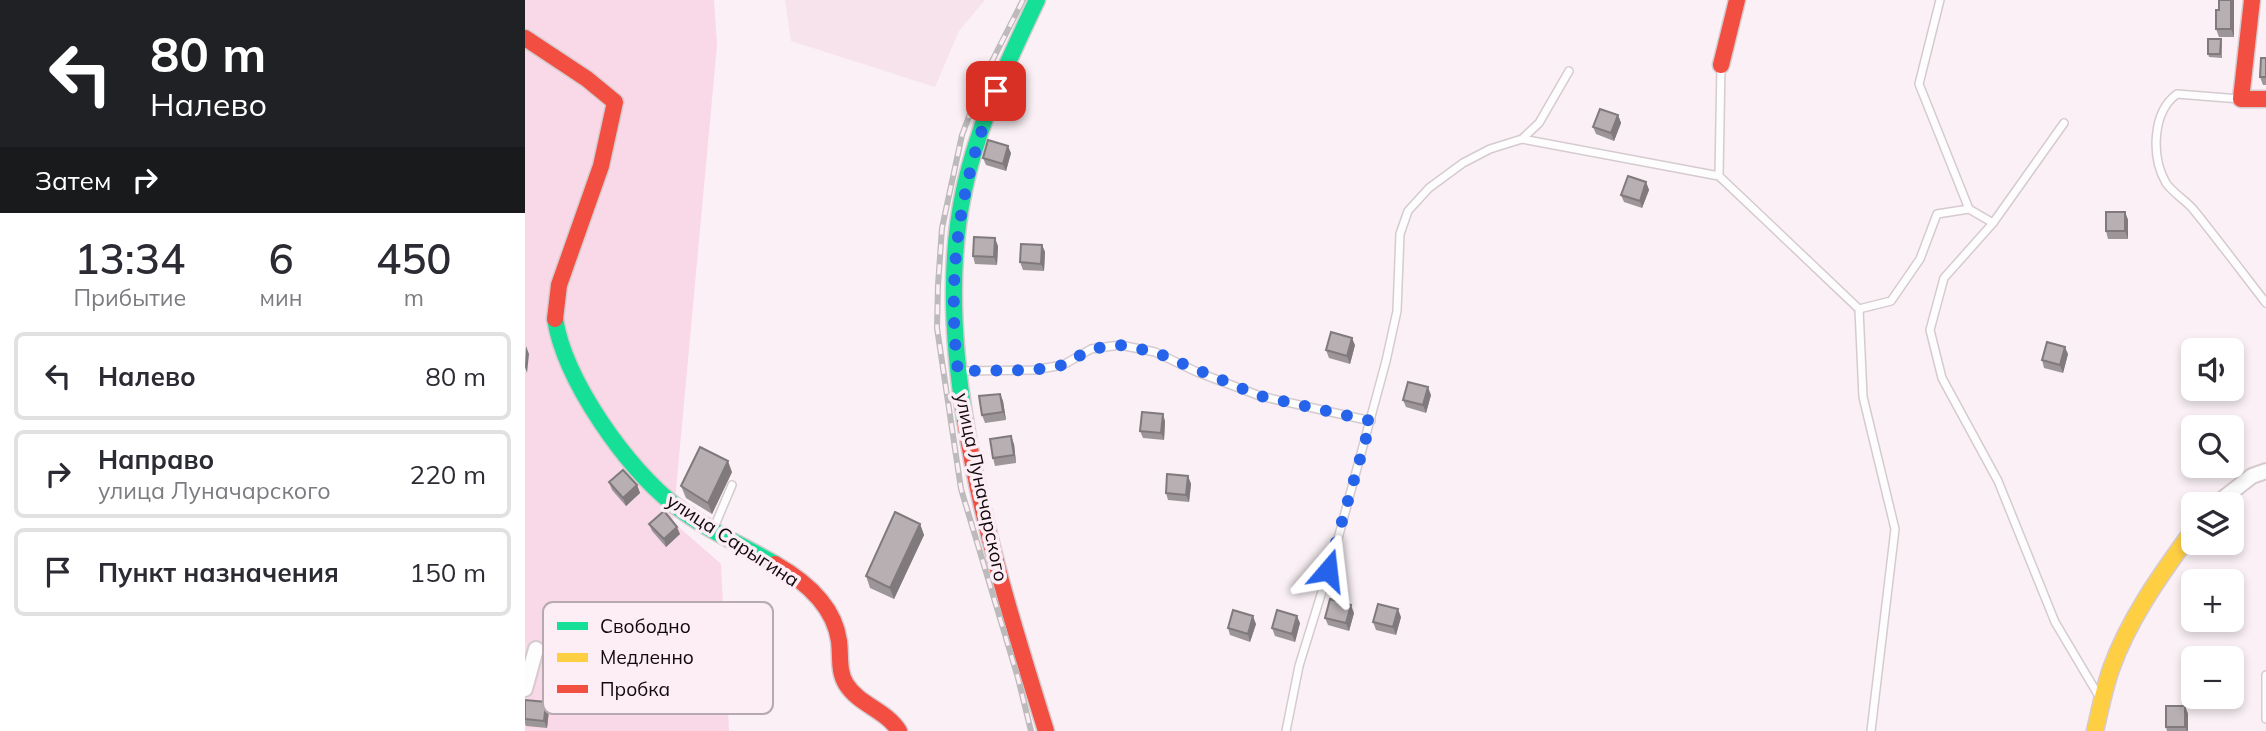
<!DOCTYPE html>
<html lang="ru">
<head>
<meta charset="utf-8">
<style>
	body { margin:0; font-family:Mulish,sans-serif; background:#f7f7f7; color:#2b2b33; height:100vh; display:flex; flex-direction:column; font-size:26px; white-space:nowrap }
	* { box-sizing:border-box; margin:0 }
	p { font-size:23px; color:#7c7c81 }
	.icon { flex:none; width:38px; height:38px; fill:none; stroke:currentColor; stroke-width:2; stroke-linecap:round; stroke-linejoin:round }
	.map { position:relative; flex:1; overflow:hidden }
	.panel { display:flex; flex-direction:column; background:#fff; width:525px }
	.panel>* { flex:none }
	.banner { background:#202124; color:#fff; overflow:hidden }
	.buttons { position:absolute; left:1656px; top:338px; display:grid; gap:14px }
	.buttons a { display:grid; place-items:center; width:63px; height:63px; border-radius:10px; background:#fff; box-shadow:0 4px 10px #0003; font-size:35px }
	.pin { position:absolute; display:grid; place-items:center; width:60px; height:60px; color:#fff; margin:-30px; border-radius:14px; box-shadow:0 4px 10px #0006 }
	.me { position:absolute; width:77px; margin:-38px; rotate:17deg; stroke-linejoin:round; filter:drop-shadow(0 0 5px #0008) }
	.turn { display:flex; align-items:center; gap:24px; height:147px; padding:0 35px; font-size:32px }
	.turn .icon { width:91px; height:91px; stroke-width:2.5 }
	.turn b { display:block; font-size:49px; line-height:60px }
	.then { display:flex; align-items:center; height:66px; padding:0 35px; background:#0003; gap:14px; font-size:26px }
	.eta { display:flex; justify-content:space-evenly; align-items:center; height:119px; text-align:center }
	.eta b { font-size:42px; font-weight:600; line-height:49px }
	ul { padding:0; list-style:none }
	li { display:flex; align-items:center; gap:21px; height:88px; margin:0 14px 10px; padding:0 21px; border:4px solid #e1e1e2; border-radius:10px }
	li div { flex:1 }
	li b { display:block; font-size:26px }
	li em { font-style:normal }
	main { display:flex; flex:1; min-height:0 }
	.map>svg:first-child { display:block }
	.built { fill:#f7e3eb }
	.green { fill:#f9d8e7 }
	.lines { fill:none; stroke-linecap:round; stroke-linejoin:round }
	.lane-casing { stroke:#d5cbcf; stroke-width:10 }
	.street-casing { stroke:#d5cbcf; stroke-width:18 }
	.fast-casing { stroke:#d5cbcf; stroke-width:19 }
	.slow-casing { stroke:#d5cbcf; stroke-width:19 }
	.jam-casing { stroke:#d5cbcf; stroke-width:19 }
	.lane { stroke:#fefdfe; stroke-width:7 }
	.street { stroke:#fefdfe; stroke-width:14 }
	.fast { stroke:#16e098; stroke-width:16 }
	.slow { stroke:#ffcf43; stroke-width:16 }
	.jam { stroke:#f24e42; stroke-width:16 }
	.rail-casing { stroke:#bdbabb; stroke-width:6 }
	.rail { stroke:#fdedf4; stroke-width:3.5; stroke-dasharray:10; stroke-linecap:butt }
	.wall { fill:#9d9699 }
	.shaded-wall { fill:#807a7d }
	.building { fill:#b7afb2; stroke:#807a7d; stroke-width:2 }
	.route { stroke:#2563eb; stroke-width:12; stroke-dasharray:0 21.6 }
	.labels { text-anchor:middle; stroke-width:7; stroke-linejoin:round; paint-order:stroke }
	.street-label { font-size:19px; fill:#12090d; stroke:#fdedf4 }
	.key { fill:#fdedf4; stroke:#b6a9af; stroke-width:2 }
	.key-label { font-size:19px; fill:#12090d }
</style>
</head>
<body>
<main>
<section class="panel">
<div class="banner">
<div class="turn"><svg class="icon" aria-label="left" viewBox="0 0 24 24"><path d="M17 20v-9H6M10 6l-5 5 5 5"/></svg><div><b>80 m</b>Налево</div></div>
<div class="then">Затем<svg class="icon" aria-label="right" viewBox="0 0 24 24"><path d="M7 20v-9h11M14 6l5 5-5 5"/></svg></div>
</div>
<div class="eta">
<div><b>13:34</b><p>Прибытие</p></div>
<div><b>6</b><p>мин</p></div>
<div><b>450</b><p>m</p></div>
</div>
<ul>
<li><svg class="icon" aria-label="left" viewBox="0 0 24 24"><path d="M17 20v-9H6M10 6l-5 5 5 5"/></svg><div><b>Налево</b></div><em>80 m</em></li>
<li><svg class="icon" aria-label="right" viewBox="0 0 24 24"><path d="M7 20v-9h11M14 6l5 5-5 5"/></svg><div><b>Направо</b><p>улица Луначарского</p></div><em>220 m</em></li>
<li><svg class="icon" aria-label="arrive" viewBox="0 0 24 24"><path d="M6 21V4h12l-3 4 3 4H6"/></svg><div><b>Пункт назначения</b></div><em>150 m</em></li>
</ul>
</section>
<div class="map">
<svg width="1741" height="731" viewBox="0 0 1741 731">
	<rect width="100%" height="100%" fill="#faf0f5"/>
	<!-- built -->
	<path class="built" d="M260,0H460L434,31L410,87L266,41Z"/>
	<!-- green -->
	<path class="green" d="M0,0H189L192,45L148,522L196,564L204,731H0Z"/>
	<g class="lines">
		<!-- lane casing -->
		<g class="lane-casing">
			<path id="lane" d="M1415,0L1394,84L1444,209
				M1715,99L1652,94C1627,112 1626,157 1641,183C1648,193 1660,200 1668,209C1693,240 1717,272 1741,303
				M997,139L1194,176L1196,65
				M1194,176L1334,309L1366,301L1395,259L1412,214L1444,209L1468,223L1539,123
				M1468,223L1419,278L1405,330L1417,378L1473,481L1530,622L1575,698
				M1334,309L1338,397L1370,529L1346,731
				M436,371L509,370L538,365L566,349L595,345L630,352L672,372L735,396L846,421
				M188,530L207,485
				M1741,675V719
				M761,731L774,666L811,546L861,361L872,311L875,234L883,211L904,188L938,163L965,149L997,139L1014,123L1044,71"/>
		</g>
		<!-- street casing -->
		<g class="street-casing">
			<path id="street" d="M1691,504L1727,476L1741,471
				M0,689L11,649"/>
		</g>
		<!-- fast casing -->
		<g class="fast-casing">
			<path id="fast" d="M30,319C40,381 102,469 152,507C182,530 217,545 250,564
				M440,420C428,346 423,264 439,190C453,124 483,61 512,0"/>
		</g>
		<!-- slow casing -->
		<g class="slow-casing">
			<path id="slow" d="M1570,731C1575,710 1579,689 1586,669C1604,618 1637,573 1668,530"/>
		</g>
		<!-- jam casing -->
		<g class="jam-casing">
			<path id="jam" d="M1727,0L1716,99H1741
				M0,38L62,79L90,102L76,166L34,285L30,319
				M1196,65L1212,0
				M440,420C457,526 489,628 521,731
				M250,564C280,581 309,605 314,641C316,656 313,671 321,684C334,705 361,710 374,731"/>
		</g>
		<!-- lane -->
		<use href="#lane" class="lane"/>
		<!-- street -->
		<use href="#street" class="street"/>
		<!-- fast -->
		<use href="#fast" class="fast"/>
		<!-- slow -->
		<use href="#slow" class="slow"/>
		<!-- jam -->
		<use href="#jam" class="jam"/>
		<!-- rail casing -->
		<g class="rail-casing">
			<path id="rail" d="M498,0L458,79L437,135L417,228L413,285L412,328L436,489L493,678L506,731"/>
		</g>
		<!-- rail -->
		<use href="#rail" class="rail"/>
	</g>
	<!-- wall -->
	<path class="wall" d="M1709,0V37H1694L1691,29L1694,10Z
		M1696,39L1697,43V58L1684,57L1683,54Z
		M1741,58V85H1738L1735,77Z
		M1093,115L1096,123L1089,141L1071,134L1068,127Z
		M486,153L481,171L461,165L458,158Z
		M1121,182L1124,190L1117,208L1099,202L1096,195Z
		M1600,212L1603,220V239H1583L1581,231Z
		M517,245L520,252L519,271L498,270L495,262Z
		M473,246L472,265L450,264L448,256Z
		M830,345L825,364L804,358L801,350Z
		M1543,354L1538,373L1519,368L1517,360Z
		M475,394L478,401L481,420L460,423L457,415Z
		M906,395L901,413L881,407L878,400Z
		M640,421L639,440L618,438L615,431Z
		M489,444L491,463L470,466L468,458Z
		M207,472L187,514L161,498L156,486Z
		M663,476L666,484L664,502L643,500L641,493Z
		M84,482L112,485L115,493L101,506L87,490Z
		M124,524L155,534L141,547L127,531Z
		M395,524L399,535L369,599L345,588L341,576Z
		M829,613L824,631L803,625L800,618Z
		M876,617L871,635L851,630L848,622Z
		M775,623L770,642L750,636L747,628Z
		M731,624L725,642L705,635L703,628Z
		M0,700L24,710L22,728L1,726L0,724Z
		M1660,706L1663,714V731H1642L1641,727Z"/>
	<!-- shaded-wall -->
	<path class="shaded-wall" d="M1706,0H1709V37L1706,29Z
		M1093,115L1096,123L1089,141L1086,133Z
		M483,146L486,153L481,171L478,164Z
		M1121,182L1124,190L1117,208L1115,201Z
		M1600,212L1603,220V239L1600,231Z
		M470,238L473,246L472,265L469,257Z
		M517,245L520,252L519,271L516,264Z
		M827,338L830,345L825,364L822,356Z
		M1,346L4,354L2,373L0,367Z
		M1540,347L1543,354L1538,373L1535,365Z
		M903,387L906,395L901,413L898,405Z
		M475,394L478,401L481,420L478,412Z
		M638,414L640,421L639,440L636,433Z
		M486,436L489,444L491,463L489,455Z
		M203,461L207,472L187,514L183,503Z
		M663,476L666,484L664,502L661,495Z
		M112,485L115,493L101,506L98,498Z
		M395,524L399,535L369,599L365,588Z
		M152,527L155,534L141,547L139,539Z
		M826,605L829,613L824,631L821,623Z
		M873,609L876,617L871,635L868,627Z
		M728,616L731,624L725,642L723,634Z
		M772,616L775,623L770,642L767,634Z
		M21,702L24,710L22,728L19,721Z
		M1660,706L1663,714V731H1662L1660,727Z"/>
	<!-- building -->
	<path class="building" d="M1694,0H1706V29H1691V10H1694Z
		M1683,39H1696L1695,54H1683Z
		M1736,58H1741V77H1735Z
		M1075,109L1093,115L1086,133L1068,127Z
		M463,140L483,146L478,164L458,158Z
		M1103,176L1121,182L1115,201L1096,195Z
		M1581,212H1600V231H1581Z
		M449,237L470,238L469,257L448,256Z
		M496,244L517,245L516,264L495,262Z
		M806,332L827,338L822,356L801,350Z
		M1522,342L1540,347L1535,365L1517,360Z
		M883,382L903,387L898,405L878,400Z
		M475,394L478,412L457,415L454,396Z
		M617,412L638,414L636,433L615,431Z
		M486,436L489,455L468,458L465,439Z
		M175,447L203,461L183,503L156,486Z
		M98,470L112,485L98,498L84,482Z
		M642,474L663,476L661,495L641,493Z
		M139,511L152,527L139,539L124,524Z
		M370,512L395,524L365,588L341,576Z
		M805,599L826,605L821,623L800,618Z
		M853,604L873,609L868,627L848,622Z
		M708,610L728,616L723,634L703,628Z
		M752,610L772,616L767,634L747,628Z
		M0,700L21,702L19,721L0,719Z
		M1641,706H1660V727H1641Z"/>
	<g class="lines">
		<!-- route -->
		<path class="route" d="M471,91C435,182 421,273 433,371L509,370L538,365L566,349L595,345L630,352L735,396L846,421L803,570"/>
	</g>
	<g class="labels">
		<!-- street labels -->
		<g class="street-label">
			<text transform="translate(457 487) rotate(78)" y="7">улица Луначарского</text>
			<text transform="translate(208 540) rotate(33)" y="7">улица Сарыгина</text>
		</g>
	</g>
	<!-- legend -->
	<rect x="18" y="602" width="230" height="112" rx="10" class="key"/>
	<rect x="32" y="622" width="31" height="8" fill="#16e098"/>
	<rect x="32" y="653" width="31" height="9" fill="#ffcf43"/>
	<rect x="32" y="685" width="31" height="8" fill="#f24e42"/>
	<g class="key-label">
		<text x="75" y="633">Свободно</text>
		<text x="75" y="664">Медленно</text>
		<text x="75" y="696">Пробка</text>
	</g>
</svg>
<div class="buttons">
<a><svg class="icon" aria-label="sound" viewBox="0 0 24 24"><path d="M4 9h4l5-4v14l-5-4H4zM17 9q2 3 0 6"/></svg></a>
<a><svg class="icon" aria-label="search" viewBox="0 0 24 24"><circle cx="10" cy="10" r="6"/><path d="M15 15l6 6"/></svg></a>
<a><svg class="icon" aria-label="layers" viewBox="0 0 24 24"><path d="M12 4l9 5-9 5-9-5zM3 14l9 5 9-5"/></svg></a>
<a>+</a>
<a>−</a>
</div>
<div class="pin" style="left:471px;top:91px;background:#d93025"><svg class="icon" aria-label="arrive" viewBox="0 0 24 24"><path d="M6 21V4h12l-3 4 3 4H6"/></svg></div>
<svg class="me" style="left:803px;top:570px" viewBox="-20 -20 40 40"><path d="M0-17L14 15 0 8-14 15z" fill="#2563eb" stroke="#fff" stroke-width="4"/></svg>
</div>
</main>
</body>
</html>
